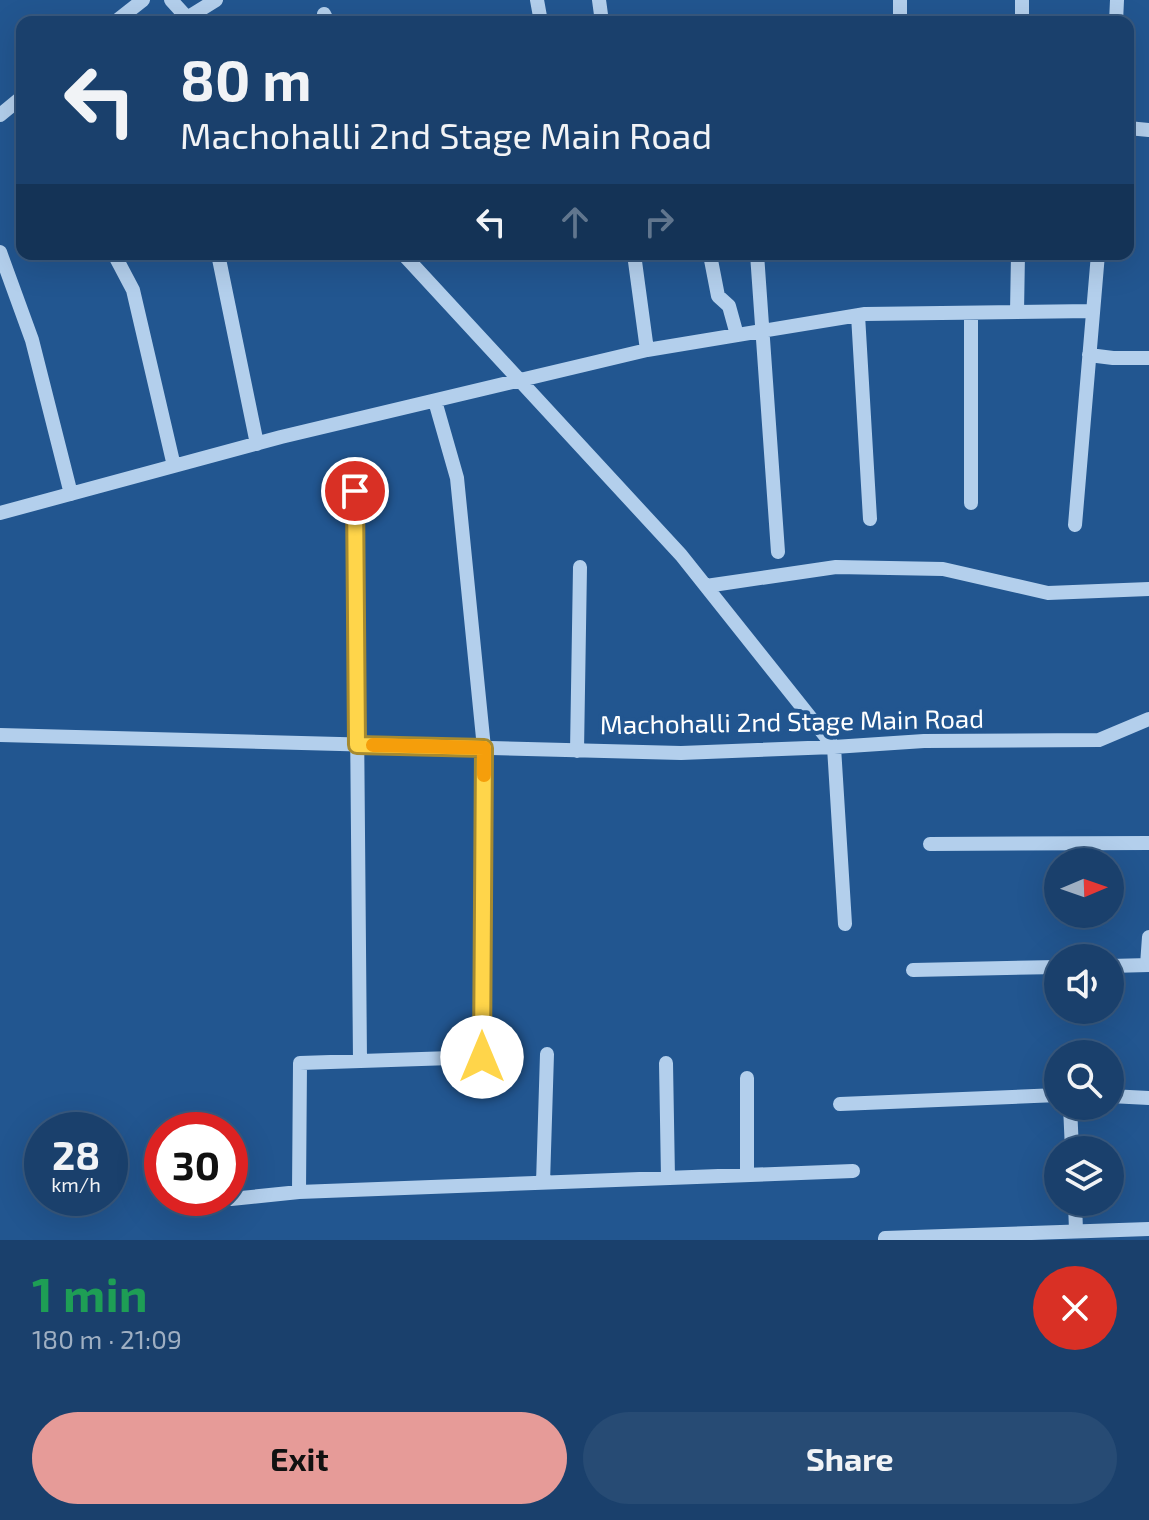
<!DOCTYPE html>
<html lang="en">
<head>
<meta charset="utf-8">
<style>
	body { margin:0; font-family:"Exo 2",sans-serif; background:#274b74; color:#f1f3f6; height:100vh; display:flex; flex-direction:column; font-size:30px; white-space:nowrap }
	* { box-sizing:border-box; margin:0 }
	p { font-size:26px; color:#9fafc2 }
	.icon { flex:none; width:44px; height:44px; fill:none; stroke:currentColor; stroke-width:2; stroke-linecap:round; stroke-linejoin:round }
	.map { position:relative; height:1240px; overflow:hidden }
	.details { display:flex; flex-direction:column; background:#1a406c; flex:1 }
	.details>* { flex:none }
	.banner { position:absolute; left:16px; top:16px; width:1118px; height:244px; border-radius:16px; box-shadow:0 8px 32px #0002,0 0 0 2px #38597f; background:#1a406c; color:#f1f3f6; overflow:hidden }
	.needle { width:52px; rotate:88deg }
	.tools { position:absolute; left:1044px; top:848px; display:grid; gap:16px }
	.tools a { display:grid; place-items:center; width:80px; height:80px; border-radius:50%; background:#1a406c; box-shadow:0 8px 32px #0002,0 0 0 2px #38597f; font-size:40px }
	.speed { position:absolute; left:24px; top:1112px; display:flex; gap:16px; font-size:40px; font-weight:700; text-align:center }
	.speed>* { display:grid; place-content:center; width:104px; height:104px; border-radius:50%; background:#1a406c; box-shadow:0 8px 32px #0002,0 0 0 2px #38597f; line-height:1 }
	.speed small { font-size:20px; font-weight:400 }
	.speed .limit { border:12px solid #d22; background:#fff; color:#111 }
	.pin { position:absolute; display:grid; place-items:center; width:68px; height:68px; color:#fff; margin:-34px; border:4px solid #fff; border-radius:50%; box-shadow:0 2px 8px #0007 }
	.me { position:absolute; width:88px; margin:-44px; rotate:0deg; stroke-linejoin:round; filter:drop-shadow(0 0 6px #0008) }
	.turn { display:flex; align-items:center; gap:28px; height:168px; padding:0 32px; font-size:36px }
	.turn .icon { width:104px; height:104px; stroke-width:2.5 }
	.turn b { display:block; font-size:56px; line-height:68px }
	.lanes { display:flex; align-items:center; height:76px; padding:0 32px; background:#0003; justify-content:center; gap:40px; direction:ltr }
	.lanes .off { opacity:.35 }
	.round { display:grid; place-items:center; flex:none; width:84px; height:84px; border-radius:42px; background:#274b74 }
	.head { display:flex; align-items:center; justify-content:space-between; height:136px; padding:0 32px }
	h1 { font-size:48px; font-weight:700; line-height:60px; color:#1e9e55 }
	.cta { display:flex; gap:16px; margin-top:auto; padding:16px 32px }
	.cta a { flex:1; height:92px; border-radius:48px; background:#e69b98; color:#111; font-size:32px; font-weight:700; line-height:92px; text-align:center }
	.cta a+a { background:#274b74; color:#f1f3f6 }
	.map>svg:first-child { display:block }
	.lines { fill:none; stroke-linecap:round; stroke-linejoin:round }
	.minor { stroke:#b3cfec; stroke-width:14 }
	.route-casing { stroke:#a68a30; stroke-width:20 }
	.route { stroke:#ffd54a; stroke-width:14 }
	.slow { stroke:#f59e0b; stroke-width:14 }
	.labels { text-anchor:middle; stroke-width:8; stroke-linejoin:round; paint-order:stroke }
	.street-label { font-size:26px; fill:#fff; stroke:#225690 }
</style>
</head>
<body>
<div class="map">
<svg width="1149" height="1240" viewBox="0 0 1149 1240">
	<rect width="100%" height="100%" fill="#225690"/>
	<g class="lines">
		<!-- minor -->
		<path class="minor" d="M171,0L191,22
			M537,0L541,22
			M599,0L602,22
			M324,14L328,22
			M187,18L216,0
			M115,22L143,0
			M900,22V0
			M1022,22V0
			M1116,22L1117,0
			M0,115L22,97
			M1128,128L1149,130
			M0,252L32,340L71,494
			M114,254L133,290L174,466
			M218,254L257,444
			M403,254L681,555L834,747L845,924
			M634,254L647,350
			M757,254L778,552
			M711,260L718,296L729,306L737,335
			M1017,312L1018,254
			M971,313V503
			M858,315L870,519
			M1089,355L1113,358H1149
			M355,491L360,1061
			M0,513L281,437L647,350L865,314L1092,311
			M1075,525L1098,254
			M706,586L836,567L943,569L1048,593L1149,589
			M0,735L681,753L834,747L924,741L1099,740L1149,719
			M577,751L580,567
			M930,844L1149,843
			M1147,965L1149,937
			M1110,966L1149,965
			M913,970L1058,967
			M666,1063L668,1178
			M747,1078V1175
			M1110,1096L1149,1098
			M840,1104L1058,1095
			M1070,1106L1072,1150
			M543,1183L547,1054
			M299,1192L300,1063L482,1057L484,748L457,478L435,401
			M231,1199L299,1192L853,1171
			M1075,1202L1076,1231
			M885,1240V1238L1149,1229"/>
	</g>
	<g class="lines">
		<!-- route casing -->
		<g class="route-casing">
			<path id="route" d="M355,491L357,745L484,748L482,1057"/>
		</g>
		<!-- route -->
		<use href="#route" class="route"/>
		<!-- slow -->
		<path class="slow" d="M373,745L484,748V775"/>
	</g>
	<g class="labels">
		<!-- street labels -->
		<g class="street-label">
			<text transform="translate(792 722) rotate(-1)" y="9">Machohalli 2nd Stage Main Road</text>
		</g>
	</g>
</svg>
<div class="tools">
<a><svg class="needle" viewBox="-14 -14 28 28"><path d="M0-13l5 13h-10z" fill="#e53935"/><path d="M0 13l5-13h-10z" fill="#9fafc2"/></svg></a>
<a><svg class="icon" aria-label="sound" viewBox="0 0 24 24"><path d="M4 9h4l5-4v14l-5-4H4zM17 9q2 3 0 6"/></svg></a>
<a><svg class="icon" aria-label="search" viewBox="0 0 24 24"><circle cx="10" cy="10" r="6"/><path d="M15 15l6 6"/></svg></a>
<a><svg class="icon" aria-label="layers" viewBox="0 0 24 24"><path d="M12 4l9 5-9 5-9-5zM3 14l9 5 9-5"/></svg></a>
</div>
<div class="speed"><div>28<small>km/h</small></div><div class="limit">30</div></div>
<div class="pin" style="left:355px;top:491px;background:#d93025"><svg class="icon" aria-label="arrive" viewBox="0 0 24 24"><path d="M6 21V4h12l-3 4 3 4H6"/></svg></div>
<svg class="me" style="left:482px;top:1057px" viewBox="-20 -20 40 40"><circle r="19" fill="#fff"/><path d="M0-13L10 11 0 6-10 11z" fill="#ffd54a"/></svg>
<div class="banner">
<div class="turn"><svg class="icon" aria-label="left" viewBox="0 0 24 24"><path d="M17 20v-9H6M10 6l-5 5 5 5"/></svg><div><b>80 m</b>Machohalli 2nd Stage Main Road</div></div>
<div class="lanes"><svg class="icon" aria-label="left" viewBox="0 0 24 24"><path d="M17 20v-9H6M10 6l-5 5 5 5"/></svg><svg class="icon off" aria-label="ahead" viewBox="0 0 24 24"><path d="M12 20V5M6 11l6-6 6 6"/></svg><svg class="icon off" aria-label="right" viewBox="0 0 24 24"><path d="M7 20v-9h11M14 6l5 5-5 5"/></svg></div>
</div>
</div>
<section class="details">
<div class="head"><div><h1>1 min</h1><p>180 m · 21:09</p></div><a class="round" style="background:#d93025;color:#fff"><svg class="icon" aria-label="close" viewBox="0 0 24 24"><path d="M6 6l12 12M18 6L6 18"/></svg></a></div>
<div class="cta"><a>Exit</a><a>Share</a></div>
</section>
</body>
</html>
